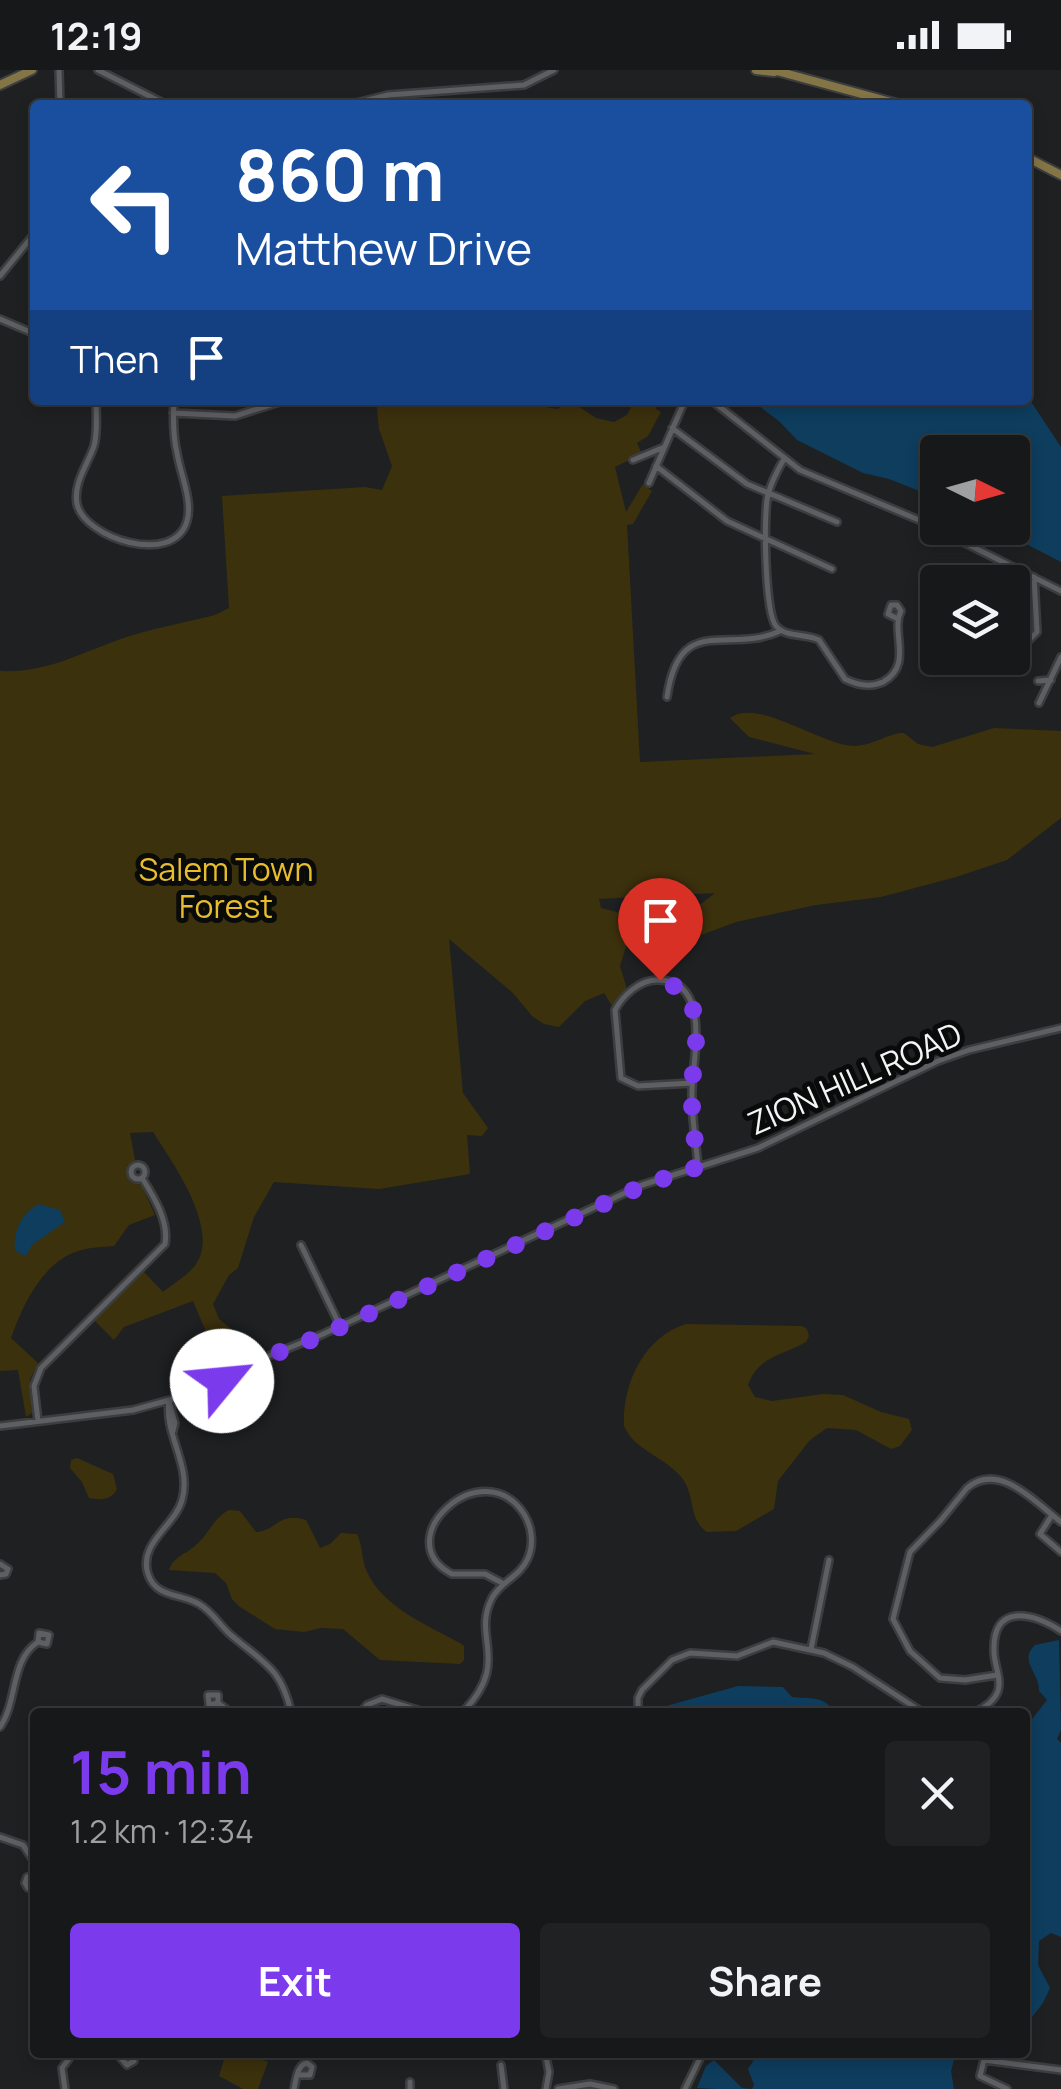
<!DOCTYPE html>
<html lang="en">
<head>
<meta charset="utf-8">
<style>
	body { margin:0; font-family:Manrope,sans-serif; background:#1f2123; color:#f1f3f6; height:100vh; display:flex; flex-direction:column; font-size:38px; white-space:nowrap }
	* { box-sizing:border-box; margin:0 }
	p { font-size:32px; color:#9ea0a2 }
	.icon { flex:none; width:55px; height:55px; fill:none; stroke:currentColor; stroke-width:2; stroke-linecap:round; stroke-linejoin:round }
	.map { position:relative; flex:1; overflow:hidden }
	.drawer { position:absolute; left:30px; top:1638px; width:1000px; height:350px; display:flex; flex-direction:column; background:#16181a; border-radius:10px; box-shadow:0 5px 15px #0003,0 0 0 2px #353739 }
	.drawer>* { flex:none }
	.hud { position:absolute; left:30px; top:30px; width:1002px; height:305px; border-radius:10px; box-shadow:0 5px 15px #0003,0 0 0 2px #353739; background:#1a4fa0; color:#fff; overflow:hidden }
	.needle { width:65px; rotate:95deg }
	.tools { position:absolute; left:920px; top:365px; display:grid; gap:20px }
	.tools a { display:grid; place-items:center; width:110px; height:110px; border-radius:10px; background:#16181a; box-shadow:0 5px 15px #0003,0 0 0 2px #353739; font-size:50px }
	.pin { position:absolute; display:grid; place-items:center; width:85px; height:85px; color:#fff; margin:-102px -42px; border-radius:50% 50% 50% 0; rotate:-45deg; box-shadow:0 0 10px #0007 }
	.pin .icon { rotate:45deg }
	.me { position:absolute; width:110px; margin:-55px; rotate:62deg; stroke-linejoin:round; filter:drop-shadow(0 0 8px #0008) }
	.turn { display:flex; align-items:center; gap:35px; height:210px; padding:0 40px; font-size:45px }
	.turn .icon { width:130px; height:130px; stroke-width:2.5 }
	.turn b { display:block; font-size:70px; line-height:85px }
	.then { display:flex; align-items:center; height:95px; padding:0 40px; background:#0003; gap:20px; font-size:38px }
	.round { display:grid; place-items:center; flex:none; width:105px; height:105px; border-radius:10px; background:#1f2123 }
	.head { display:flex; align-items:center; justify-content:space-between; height:170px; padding:0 40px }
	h1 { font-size:60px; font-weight:700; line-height:75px; color:#7c3aed }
	.action { display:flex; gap:20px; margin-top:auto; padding:20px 40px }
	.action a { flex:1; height:115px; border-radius:10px; background:#7c3aed; color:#fff; font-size:40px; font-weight:700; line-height:115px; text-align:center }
	.action a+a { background:#1f2123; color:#f1f3f6 }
	.status { display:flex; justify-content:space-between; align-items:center; height:70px; padding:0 50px; background:#16181a; direction:ltr }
	.status svg { height:28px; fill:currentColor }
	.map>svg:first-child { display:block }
	.green { fill:#3c310d }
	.water { fill:#0e3d5e }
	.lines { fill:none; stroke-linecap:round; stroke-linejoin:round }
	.minor-casing { stroke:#3c3d3f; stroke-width:10 }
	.major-casing { stroke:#3c3d3f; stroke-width:12 }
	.minor { stroke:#5d5f62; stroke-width:5 }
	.major { stroke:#847546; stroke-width:8 }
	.route { stroke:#7c3aed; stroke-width:18; stroke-dasharray:0 32.4 }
	.labels { text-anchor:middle; stroke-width:10; stroke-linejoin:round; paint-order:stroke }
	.park-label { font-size:32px; fill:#e8bd2d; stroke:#090a0a }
	.street-label { font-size:32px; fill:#f3f4f6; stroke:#090a0a }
</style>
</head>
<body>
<div class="status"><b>12:19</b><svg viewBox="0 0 49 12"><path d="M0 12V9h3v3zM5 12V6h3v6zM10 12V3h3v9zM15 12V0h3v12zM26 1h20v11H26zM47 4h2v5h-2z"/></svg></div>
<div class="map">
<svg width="1061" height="2019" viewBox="0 0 1061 2019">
	<rect width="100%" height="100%" fill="#1e2022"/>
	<!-- green -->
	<path class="green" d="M376,330H507L557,339L568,333L575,334L596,348L614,352L627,345L635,330H659L656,339L661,342L648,366L637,373L642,384L615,397L626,442L643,414L652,421L633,454L627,455L640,692L815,684L749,667L730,648C757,627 820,675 854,676C869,676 885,666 899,663H904L918,674L932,677L994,658L1061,661V748L1007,790L956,807L881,827L816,835L736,852L675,875C672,851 698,837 715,823L599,829L601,838L617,842L629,852V867L620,896L627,919L612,936L604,923L585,931L559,957L544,954L532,946L513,923L449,869L463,1023L488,1058L482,1066L467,1065L470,1104L379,1119L274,1112L254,1147L238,1198L229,1205L213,1234L219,1249L241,1267L233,1277L242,1291L222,1299L193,1231L124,1257L114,1270L94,1250L144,1202L163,1222C173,1214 186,1206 194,1197C223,1162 172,1092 153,1062L130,1063L135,1090L127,1096V1106L142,1116L155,1145L129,1155L114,1176C104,1177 92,1177 82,1180C44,1189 23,1234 11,1268L38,1293L30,1310L32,1343L26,1347L18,1300L0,1301V601C46,603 76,585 118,570C149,559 183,553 215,545L229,538L222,426L365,417L382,420L392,396L379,359Z
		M686,1254L802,1256L807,1259L809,1266L806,1272C782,1286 758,1286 748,1315L755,1327L772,1331L823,1324L843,1325L881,1342L909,1349L912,1360L900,1376L891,1379L856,1360L827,1358L810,1370L778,1411L774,1439L736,1461L707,1462C689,1450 695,1428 684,1411C669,1388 634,1381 624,1356C622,1314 644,1267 686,1254Z
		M77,1388L113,1404L117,1419C111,1431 100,1430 89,1428L82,1412L70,1398L71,1390Z
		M229,1440L240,1441L256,1462C277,1461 278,1441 306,1450L320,1478L330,1474L341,1463L357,1464C363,1476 361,1489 367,1502C384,1538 427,1555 460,1573L464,1576V1590L460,1594L380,1590L343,1559L321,1558L304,1562L275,1559L240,1537L232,1529L226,1513L215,1503L169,1500C174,1486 185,1485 196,1475C210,1463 213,1448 229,1440Z
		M226,1983H245L268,1992L258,2019H243L219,2006Z"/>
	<!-- water -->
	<path class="water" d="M1028,327L1061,377V492L995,458H1012V382H938L937,428L889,409L863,403L797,370L780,352L751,330H1028Z
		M39,1134L60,1140L65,1152L32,1175L26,1186L15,1181C13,1162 21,1143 39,1134Z
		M1059,1570L1061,1660L1057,1669L1061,1673V1867L1051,1863L1039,1871L1038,1895L1050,1918L1043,1933L1025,1956V1658L1047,1630L1039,1621C1040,1603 1018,1591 1035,1575Z
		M738,1616L783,1617L792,1627C810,1629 824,1625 834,1642H662L666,1636Z
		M758,1983H956L951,2001L954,2019H719L697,2018L706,1996L714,1990L742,2018L752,2019L754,2015L748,1999Z"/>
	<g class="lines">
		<!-- minor casing -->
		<g class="minor-casing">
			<path id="minor" d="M59,0L60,35
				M98,0L167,35
				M348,35L388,25L524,15L554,0
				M0,206L35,163
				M0,249L35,264
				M96,330C96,345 98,361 94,376C88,394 73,413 77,434C84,468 174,497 187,451C193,431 180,403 177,383C173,366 173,348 174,330
				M711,330L800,400L919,450L1061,521
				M173,343L235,346L286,330
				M672,358L747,414L837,452
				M784,389C777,401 771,412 768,425C763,444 765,543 776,556C786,568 806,563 819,570L845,609C857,615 870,618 883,612C914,595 890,562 901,541L897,535H891L888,544L896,548
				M633,390L662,378
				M656,396L727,451L832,499
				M649,413L685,330
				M1022,513H1034
				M1012,566L1027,572L1037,562L1034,507
				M1038,611L1051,610
				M667,627C679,541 729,585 780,561
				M1039,633L1061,587
				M692,1013L638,1016L621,1008L615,940C623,925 640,910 657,910C712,909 693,988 692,1020C691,1045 696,1071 698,1097
				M131 1102a7 7 0 1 1 14 0a7 7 0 1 1-14 0Z
				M301,1175L340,1256
				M169,1332C164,1364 192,1396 182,1430C175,1456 138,1473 148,1504C156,1528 180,1523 199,1534C213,1542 220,1556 232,1566C264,1593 281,1598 291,1642
				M169,1332L175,1353L173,1361
				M38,1351L34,1316L41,1298L165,1174C169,1151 154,1127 142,1108
				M0,1356L133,1340L199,1322L259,1290L321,1265L642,1115L758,1078L938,991L969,980L1061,958
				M1052,1445L1040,1464L1061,1482
				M0,1494L8,1499L6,1504L0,1505
				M811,1579L829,1490
				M997,1605L965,1610L940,1608L910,1581L893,1549L910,1482L941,1450L967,1418C999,1391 1035,1432 1061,1452
				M218,1633L209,1635L208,1625H218V1633L230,1642
				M361,1642L367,1635L382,1629L424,1642
				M463,1642C512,1590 471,1569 492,1528C501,1511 520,1507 528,1488C534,1474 532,1457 524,1444C482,1380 386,1470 452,1504H485L504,1514
				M638,1642V1628L642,1620L672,1590L690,1583L737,1586L773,1572L824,1583L853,1597L922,1642
				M975,1642C984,1638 994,1632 998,1621C1002,1609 994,1594 994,1582C992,1532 1033,1543 1061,1561
				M0,1657C18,1631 10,1590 38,1572L39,1563L49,1565L47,1574L38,1572
				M0,1767L23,1775L35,1793
				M35,1805L27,1807L25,1813L28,1818H35
				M109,1982L119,1986L127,1995L134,1991
				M128,1982L134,1991
				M545,1982L549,2002L546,2019
				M501,1995L504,2019
				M410,2012V2019
				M65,2019L62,1998L74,1982
				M294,2019C296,2010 297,1995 307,1993L312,1997L310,2005H298
				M558,2019L590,2014L614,2019
				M685,2019L703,1982
				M1007,2019L980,2006L984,1990L1061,2000"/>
		</g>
		<!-- major casing -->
		<g class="major-casing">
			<path id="major" d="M756,0L774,2
				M773,0L902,35
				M0,15L32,0
				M1028,88L1061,105"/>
		</g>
		<!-- minor -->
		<use href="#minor" class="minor"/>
		<!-- major -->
		<use href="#major" class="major"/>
	</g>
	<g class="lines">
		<!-- route -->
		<path class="route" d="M222,1311L259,1290L321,1266L642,1116L698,1097C695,1071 691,1044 692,1018C693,986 705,948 683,920L660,910"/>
	</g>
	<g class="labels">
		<!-- park labels -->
		<g class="park-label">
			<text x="226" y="811">Salem Town<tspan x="226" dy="37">Forest</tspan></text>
		</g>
		<!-- street labels -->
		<g class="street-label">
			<text transform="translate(855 1009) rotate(-24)" y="11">ZION HILL ROAD</text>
		</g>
	</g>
</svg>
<div class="tools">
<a><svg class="needle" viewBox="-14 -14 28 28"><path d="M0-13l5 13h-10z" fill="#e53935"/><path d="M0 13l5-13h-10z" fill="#9ea0a2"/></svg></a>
<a><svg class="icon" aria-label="layers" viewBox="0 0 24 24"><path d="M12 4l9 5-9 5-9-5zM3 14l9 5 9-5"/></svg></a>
</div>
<div class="pin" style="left:660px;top:910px;background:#d93025"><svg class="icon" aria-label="arrive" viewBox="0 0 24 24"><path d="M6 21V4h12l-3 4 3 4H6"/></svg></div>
<svg class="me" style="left:222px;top:1311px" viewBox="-20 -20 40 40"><circle r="19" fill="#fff"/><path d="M0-13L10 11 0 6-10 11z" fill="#7c3aed"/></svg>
<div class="hud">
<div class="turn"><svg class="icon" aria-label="left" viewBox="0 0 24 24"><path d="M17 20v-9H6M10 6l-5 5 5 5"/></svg><div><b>860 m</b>Matthew Drive</div></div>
<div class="then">Then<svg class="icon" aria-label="arrive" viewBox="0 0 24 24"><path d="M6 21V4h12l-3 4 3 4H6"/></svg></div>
</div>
<section class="drawer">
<div class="head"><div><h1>15 min</h1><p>1.2 km · 12:34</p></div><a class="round"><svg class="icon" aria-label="close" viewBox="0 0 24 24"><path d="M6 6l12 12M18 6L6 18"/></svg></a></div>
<div class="action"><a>Exit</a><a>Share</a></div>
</section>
</div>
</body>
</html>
